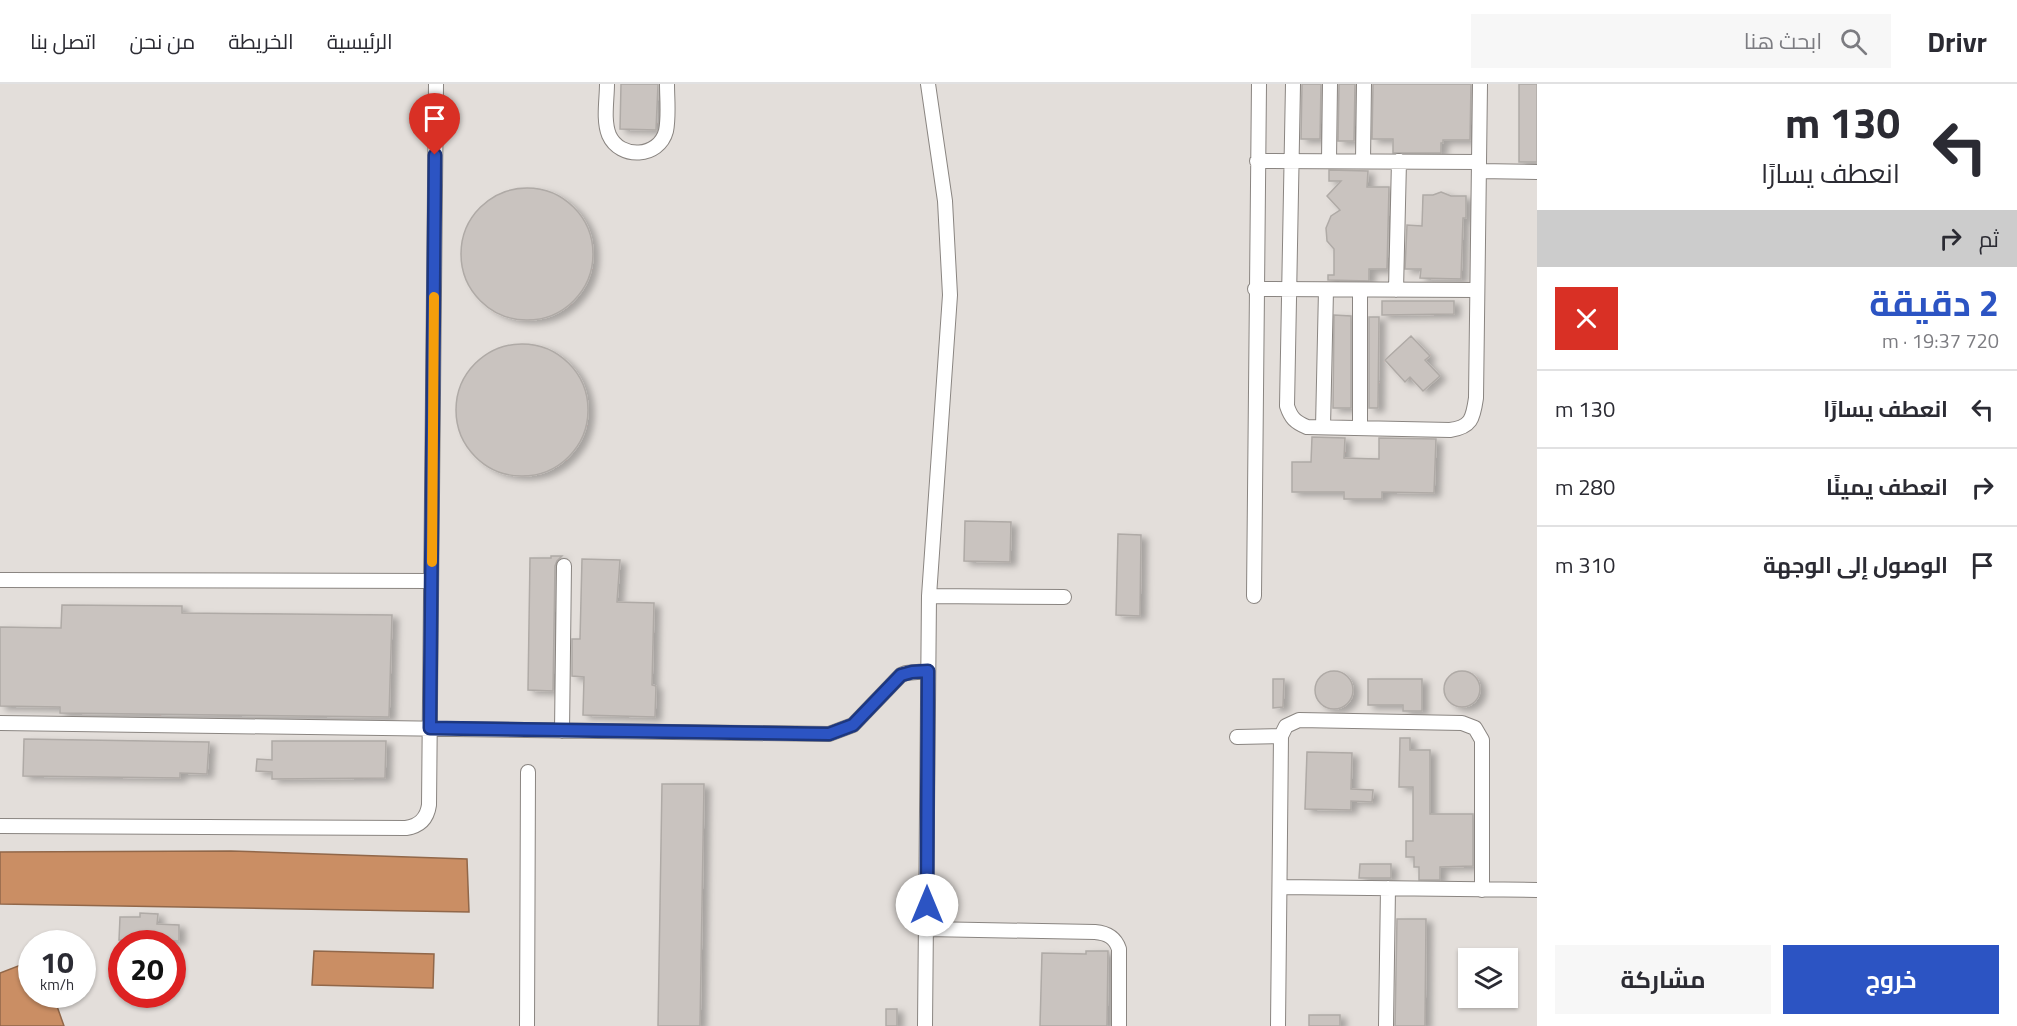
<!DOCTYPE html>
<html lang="ar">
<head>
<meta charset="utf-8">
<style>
	body { margin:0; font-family:"Titillium Web",Cairo,sans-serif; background:#f7f7f7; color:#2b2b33; direction:rtl; height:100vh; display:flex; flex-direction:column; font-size:22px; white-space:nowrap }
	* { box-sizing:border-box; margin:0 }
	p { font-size:20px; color:#7c7c81 }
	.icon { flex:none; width:33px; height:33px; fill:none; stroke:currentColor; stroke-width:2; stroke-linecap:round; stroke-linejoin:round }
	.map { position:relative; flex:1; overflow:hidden; direction:ltr }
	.drawer { display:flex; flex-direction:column; background:#fff; width:480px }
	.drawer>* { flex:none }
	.guide { background:#fff; color:#2b2b33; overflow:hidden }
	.tools { position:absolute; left:1458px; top:864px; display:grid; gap:12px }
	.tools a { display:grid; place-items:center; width:60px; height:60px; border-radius:0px; background:#fff; box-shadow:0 2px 4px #0004; font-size:30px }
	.speed { position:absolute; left:18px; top:846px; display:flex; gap:12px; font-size:30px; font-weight:700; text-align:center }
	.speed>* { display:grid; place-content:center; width:78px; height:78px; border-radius:50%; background:#fff; box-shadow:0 2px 4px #0004; line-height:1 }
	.speed small { font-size:15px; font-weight:400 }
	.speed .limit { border:9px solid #d22; background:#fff; color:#111 }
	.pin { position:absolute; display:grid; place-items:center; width:51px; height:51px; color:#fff; margin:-62px -26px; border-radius:50% 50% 50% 0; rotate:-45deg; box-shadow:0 0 6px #0007 }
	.pin .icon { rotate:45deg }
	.me { position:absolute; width:66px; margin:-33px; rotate:0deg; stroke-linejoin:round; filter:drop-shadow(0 0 4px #0008) }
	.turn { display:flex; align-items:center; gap:21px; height:126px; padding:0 18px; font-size:27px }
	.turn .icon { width:78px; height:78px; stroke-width:2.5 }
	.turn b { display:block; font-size:42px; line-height:51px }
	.then { display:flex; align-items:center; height:57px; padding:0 18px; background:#0003; gap:12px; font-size:22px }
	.round { display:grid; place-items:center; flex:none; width:63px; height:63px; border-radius:0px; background:#f7f7f7 }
	.overview { display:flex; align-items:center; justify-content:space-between; height:102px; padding:0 18px }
	h1 { font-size:36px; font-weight:700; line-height:45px; color:#2c54c3 }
	.primary-button { display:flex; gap:12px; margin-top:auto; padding:12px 18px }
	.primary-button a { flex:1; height:69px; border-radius:0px; background:#2c54c3; color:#fff; font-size:24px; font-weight:700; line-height:69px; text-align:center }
	.primary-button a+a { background:#f7f7f7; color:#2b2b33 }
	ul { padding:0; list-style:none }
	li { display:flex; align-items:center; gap:18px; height:78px; padding:0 18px; border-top:2px solid #e1e1e2 }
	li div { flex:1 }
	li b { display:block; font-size:22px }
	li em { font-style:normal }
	header { display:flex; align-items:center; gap:36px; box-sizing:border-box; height:84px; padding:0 30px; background:#fff; border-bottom:2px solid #e1e1e2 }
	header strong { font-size:28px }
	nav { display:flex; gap:33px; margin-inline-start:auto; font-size:21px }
	.search { width:420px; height:54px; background:#f7f7f7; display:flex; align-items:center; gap:15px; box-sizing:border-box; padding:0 21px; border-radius:0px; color:#7c7c81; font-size:22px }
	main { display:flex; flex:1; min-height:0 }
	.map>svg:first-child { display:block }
	.water { fill:#ca8e64; stroke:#916749; stroke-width:1.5 }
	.building { fill:#c9c3bf; stroke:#afaaa6; stroke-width:1.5; filter:url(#shadow) }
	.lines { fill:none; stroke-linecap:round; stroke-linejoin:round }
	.minor-casing { stroke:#8a8581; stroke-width:16 }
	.minor { stroke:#fff; stroke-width:14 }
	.route-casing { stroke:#1d377f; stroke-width:15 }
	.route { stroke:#2c54c3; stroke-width:10 }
	.slow { stroke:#f59e0b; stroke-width:10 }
</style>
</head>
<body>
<header>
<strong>Drivr</strong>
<div class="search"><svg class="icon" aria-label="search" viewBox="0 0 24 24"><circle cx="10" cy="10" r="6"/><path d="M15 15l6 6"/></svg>ابحث هنا</div>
<nav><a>الرئيسية</a><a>الخريطة</a><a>من نحن</a><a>اتصل بنا</a></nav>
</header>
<main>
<section class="drawer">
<div class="guide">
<div class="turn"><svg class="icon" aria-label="left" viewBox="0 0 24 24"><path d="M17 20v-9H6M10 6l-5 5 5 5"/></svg><div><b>130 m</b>انعطف يسارًا</div></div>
<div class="then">ثم<svg class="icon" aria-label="right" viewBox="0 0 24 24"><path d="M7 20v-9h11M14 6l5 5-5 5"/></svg></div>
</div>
<div class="overview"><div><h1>2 دقيقة</h1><p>720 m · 19:37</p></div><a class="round" style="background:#d93025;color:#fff"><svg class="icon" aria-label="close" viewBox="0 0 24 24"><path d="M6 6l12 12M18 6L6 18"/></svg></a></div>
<ul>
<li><svg class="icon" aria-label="left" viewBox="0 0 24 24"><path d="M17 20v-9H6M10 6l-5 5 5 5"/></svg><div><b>انعطف يسارًا</b></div><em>130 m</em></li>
<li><svg class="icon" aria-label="right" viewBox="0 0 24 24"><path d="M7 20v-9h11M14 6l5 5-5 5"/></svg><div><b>انعطف يمينًا</b></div><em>280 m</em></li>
<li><svg class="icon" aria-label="arrive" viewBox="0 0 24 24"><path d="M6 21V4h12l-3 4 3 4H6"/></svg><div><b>الوصول إلى الوجهة</b></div><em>310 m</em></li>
</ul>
<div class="primary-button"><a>خروج</a><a>مشاركة</a></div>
</section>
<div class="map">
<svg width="1537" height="942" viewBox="0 0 1537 942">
	<defs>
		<filter id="shadow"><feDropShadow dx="6" dy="3.5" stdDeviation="3" flood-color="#0004"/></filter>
	</defs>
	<rect width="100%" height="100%" fill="#e3deda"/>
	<!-- water -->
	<path class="water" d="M231,767L467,775L469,828L0,820V768Z
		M314,867L434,870L433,904L312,901Z
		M31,877L32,910L53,911L64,942H0V889Z"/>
	<!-- building -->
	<path class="building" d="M621,0H658L656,46L620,45Z
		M1302,0H1321L1320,55H1301Z
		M1339,0H1355L1354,57H1338Z
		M1373,0H1471L1470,56H1443V59H1441V69H1393V55H1372Z
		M1519,0H1537V78H1519Z
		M1329,86L1368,87L1367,103H1389L1387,185H1369V197L1328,196V191H1334V165L1327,157L1326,144L1331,132L1340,126L1327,112L1341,97H1329Z
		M461 170a66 66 0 1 1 132 0a66 66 0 1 1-132 0Z
		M1441,108L1451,112H1466V134H1463L1461,195L1420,194L1421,185H1405L1407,141L1422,142L1423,111H1433Z
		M1382,217H1454V230L1382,231Z
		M1334,231L1351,232V324H1333Z
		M1369,233H1379L1378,324H1369Z
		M1411,252L1430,272L1425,276L1440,292L1423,307L1410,293L1405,298L1385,276Z
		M456 326a66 66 0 1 1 132 0a66 66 0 1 1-132 0Z
		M1312,353L1345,354L1344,374L1379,375V354L1436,355L1434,409L1382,408V415H1344V408H1292V378H1311Z
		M965,437L1011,438L1010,478L964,477Z
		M1118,450L1141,451L1140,532L1116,531Z
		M551,472H562L557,477L555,482L553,607L528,606L530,474H551Z
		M582,475L620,476L617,518L654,519L652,601L656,602L655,633L583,631L584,593L572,592V555H580Z
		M62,521L182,522V529L392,531L389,633L60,629V623L0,622V543L61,544Z
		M1315 606a19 19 0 1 1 38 0a19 19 0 1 1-38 0Z
		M1444 605a18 18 0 1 1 36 0a18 18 0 1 1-36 0Z
		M1273,595H1284L1283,623L1273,624Z
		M1368,595H1422V627H1403V621H1368Z
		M1400,654H1410V666H1430V730H1473V782L1440,783V796H1419V783H1414V773H1406V757H1413V703H1399Z
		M24,655L209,658L207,690L180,689V694L23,692Z
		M272,657H386L385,694L272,695V688L256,687L257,675L272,676Z
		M1307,668L1352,669L1351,705L1373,706L1372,718L1351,717V726L1305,725Z
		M662,700H704L700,942H658Z
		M1360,780H1391V794H1359Z
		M140,829L158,830L157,840L179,841V857L119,856L120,833H140Z
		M1397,835H1426L1425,942H1395Z
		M1086,867H1108L1107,942H1040L1042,869L1086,870Z
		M886,925H897V942H886Z
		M1309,931H1340V942H1309Z"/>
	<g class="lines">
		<!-- minor casing -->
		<g class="minor-casing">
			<path id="minor" d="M607,0C607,16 603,36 609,51C620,76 659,74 666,47C669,32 667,15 667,0
				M1293,0L1287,322C1291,334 1295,338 1307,343L1450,346C1471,343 1473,335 1476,314L1480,0
				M1329,76L1330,0
				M1257,77L1479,78
				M1363,77L1364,0
				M1479,87L1537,88
				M1255,205L1477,206
				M1360,206V344
				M1396,206L1399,77
				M1323,343L1326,206
				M0,496L431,497
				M929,512L1064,513
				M1254,512L1259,0
				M0,639L829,650L853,641L901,591L906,589L928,587
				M562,647L564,482
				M1237,653L1281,652
				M0,742L406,744C419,742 427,735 429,721L436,0
				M1280,803L1537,806
				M926,845L1095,848C1107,849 1115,853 1119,865V942
				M527,942L528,688
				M925,942L929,512L950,211L945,117L928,0
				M1278,942L1281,652L1286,642L1299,636L1462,639L1475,644L1482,656V806
				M1386,942L1388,804"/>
		</g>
		<!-- minor -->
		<use href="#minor" class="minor"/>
	</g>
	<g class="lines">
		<!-- route casing -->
		<g class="route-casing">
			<path id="route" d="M435,71L430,644L829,650L853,641L901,591L912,588L928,587L927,821"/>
		</g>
		<!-- route -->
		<use href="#route" class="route"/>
		<!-- slow -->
		<path class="slow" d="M432,478L434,213"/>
	</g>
</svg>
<div class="tools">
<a><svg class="icon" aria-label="layers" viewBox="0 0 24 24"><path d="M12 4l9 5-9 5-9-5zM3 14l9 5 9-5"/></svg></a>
</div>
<div class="speed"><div>10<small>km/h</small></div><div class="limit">20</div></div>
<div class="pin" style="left:435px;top:71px;background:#d93025"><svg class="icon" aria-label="arrive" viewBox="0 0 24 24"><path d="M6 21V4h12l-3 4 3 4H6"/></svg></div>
<svg class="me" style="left:927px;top:821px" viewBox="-20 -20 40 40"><circle r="19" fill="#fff"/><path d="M0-13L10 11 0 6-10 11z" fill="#2c54c3"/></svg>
</div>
</main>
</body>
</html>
